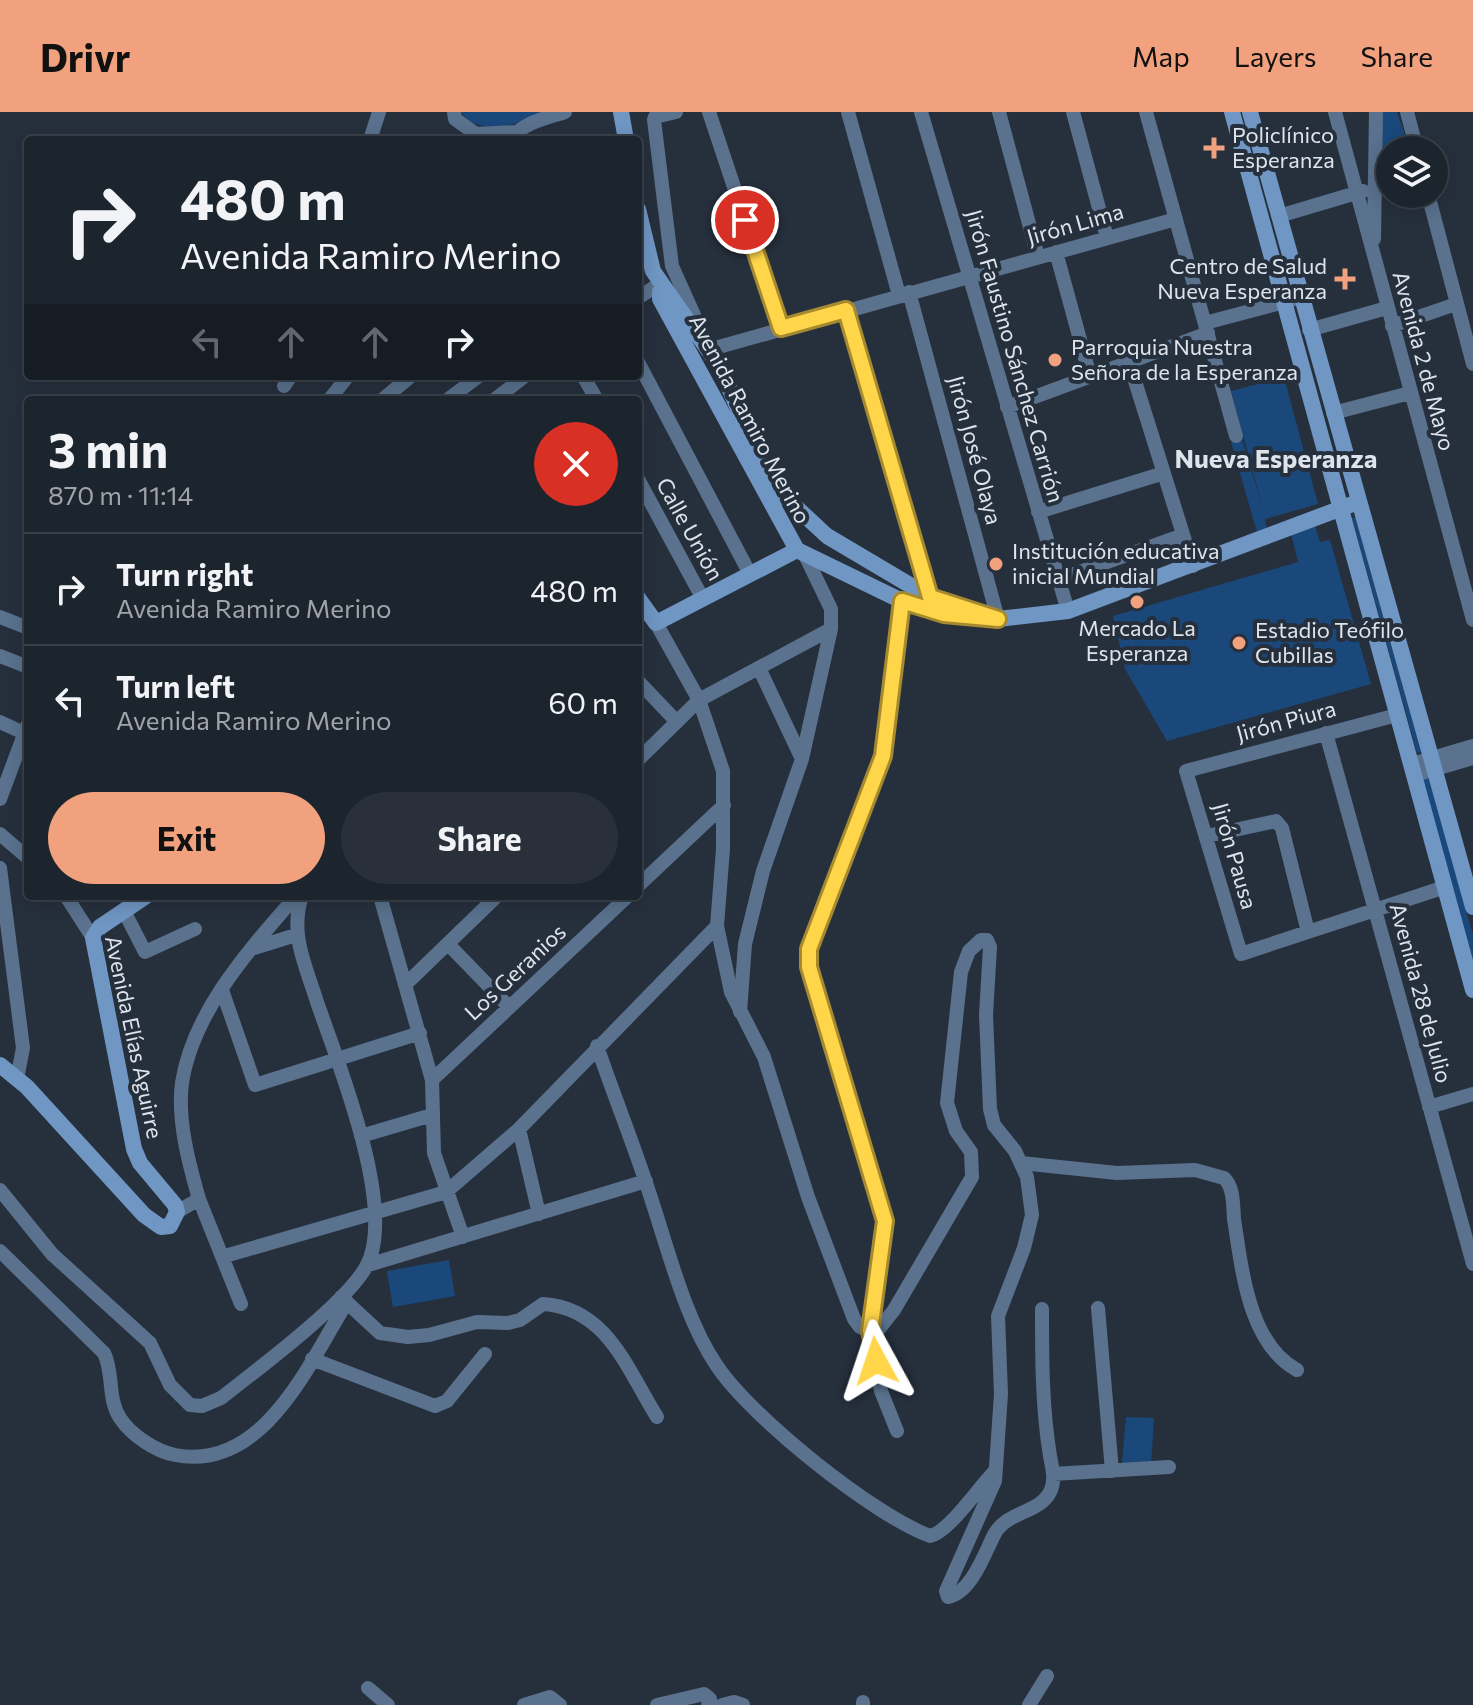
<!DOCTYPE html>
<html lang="en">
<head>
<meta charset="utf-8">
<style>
	body { margin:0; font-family:Commissioner,sans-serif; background:#29303a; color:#f1f3f6; height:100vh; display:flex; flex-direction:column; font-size:30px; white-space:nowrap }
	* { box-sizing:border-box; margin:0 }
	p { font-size:26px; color:#a0a4aa }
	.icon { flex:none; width:44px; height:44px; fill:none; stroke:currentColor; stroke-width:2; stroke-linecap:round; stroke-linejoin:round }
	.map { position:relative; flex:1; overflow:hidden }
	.side { position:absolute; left:24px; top:284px; width:618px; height:504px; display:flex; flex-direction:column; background:#1c242e; border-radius:8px; box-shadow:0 4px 20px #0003,0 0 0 2px #3a414a }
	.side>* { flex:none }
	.hud { position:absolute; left:24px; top:24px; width:618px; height:244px; border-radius:8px; box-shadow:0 4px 20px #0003,0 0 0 2px #3a414a; background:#1c242e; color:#f1f3f6; overflow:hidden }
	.buttons { position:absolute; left:1376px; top:24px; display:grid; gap:16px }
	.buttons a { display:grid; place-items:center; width:72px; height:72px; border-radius:50%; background:#1c242e; box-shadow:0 4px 20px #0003,0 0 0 2px #3a414a; font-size:40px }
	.pin { position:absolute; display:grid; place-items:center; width:68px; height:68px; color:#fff; margin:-34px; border:4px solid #fff; border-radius:50%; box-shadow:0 2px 8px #0007 }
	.me { position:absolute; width:88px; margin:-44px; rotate:355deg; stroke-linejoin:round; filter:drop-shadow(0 0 6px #0008) }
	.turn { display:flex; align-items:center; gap:28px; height:168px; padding:0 24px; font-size:36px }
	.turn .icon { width:104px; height:104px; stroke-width:2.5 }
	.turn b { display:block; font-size:56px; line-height:68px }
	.lanes { display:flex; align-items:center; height:76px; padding:0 24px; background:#0003; justify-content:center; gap:40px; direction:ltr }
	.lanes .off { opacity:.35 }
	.round { display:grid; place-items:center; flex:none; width:84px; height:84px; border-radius:42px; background:#29303a }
	.headline { display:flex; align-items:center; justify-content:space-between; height:136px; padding:0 24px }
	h1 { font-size:48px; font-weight:700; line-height:60px }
	.primary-button { display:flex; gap:16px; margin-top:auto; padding:16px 24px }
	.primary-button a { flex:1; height:92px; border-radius:48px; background:#f1a17d; color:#111; font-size:32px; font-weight:700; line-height:92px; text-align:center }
	.primary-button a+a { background:#29303a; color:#f1f3f6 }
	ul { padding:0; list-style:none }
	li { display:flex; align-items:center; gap:24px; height:112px; padding:0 24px; border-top:2px solid #3a414a }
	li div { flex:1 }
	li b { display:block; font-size:30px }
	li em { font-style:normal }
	header { display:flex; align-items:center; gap:48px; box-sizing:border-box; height:112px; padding:0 40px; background:#f1a17d; color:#111 }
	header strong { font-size:38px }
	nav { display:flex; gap:44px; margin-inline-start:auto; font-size:28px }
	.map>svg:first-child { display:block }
	.green { fill:#1a487b }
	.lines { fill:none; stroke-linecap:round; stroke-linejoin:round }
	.street { stroke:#5a728e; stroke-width:14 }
	.secondary { stroke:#7096c3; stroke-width:16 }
	.route-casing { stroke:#a68a30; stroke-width:20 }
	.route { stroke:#ffd54a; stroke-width:14 }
	.poi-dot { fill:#f1a17d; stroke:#26303d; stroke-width:3 }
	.labels { text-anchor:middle; stroke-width:8; stroke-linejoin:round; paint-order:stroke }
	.poi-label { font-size:22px; fill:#dde4ec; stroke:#26303d; text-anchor:start }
	.street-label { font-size:22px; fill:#dde4ec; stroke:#26303d }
	.quarter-label { font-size:26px; font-weight:bold; fill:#dde4ec; stroke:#26303d }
</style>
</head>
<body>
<header>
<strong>Drivr</strong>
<nav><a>Map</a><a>Layers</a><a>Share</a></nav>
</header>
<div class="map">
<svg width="1473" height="1593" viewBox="0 0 1473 1593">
	<rect width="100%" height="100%" fill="#26303d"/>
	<!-- green -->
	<path class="green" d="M461,0H552C527,9 480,28 461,0Z
		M1383,0H1397L1410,38H1390V62L1378,65Z
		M1284,265L1318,392L1265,407L1267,417L1257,420L1231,330L1242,327L1263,397L1231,279Z
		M1357,405L1422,640L1417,641L1352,406Z
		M1315,414L1320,430L1330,428L1371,572L1167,629L1125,557L1113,504L1298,450L1291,421Z
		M1427,661L1473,823V847L1421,663Z
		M449,1148L455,1184L393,1195L387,1159Z
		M1126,1305L1154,1306L1151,1353L1122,1351Z"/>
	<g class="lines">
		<!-- street -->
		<path class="street" d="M454,0L455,7L476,22L516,20
			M676,0L655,5L654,8L672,154L703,223
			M709,0L781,216
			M848,0L899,183
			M921,0L1068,499
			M999,0L1038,145
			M1073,0L1107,126
			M1146,0L1236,324
			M1335,0L1473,508
			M1407,0L1417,38
			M370,28L379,0
			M511,28C522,10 547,6 565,0
			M1428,82L1473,252
			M1279,104L1363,79
			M1374,127L1376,0
			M1056,140L1090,264
			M909,180L998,507
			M638,186L659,172
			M846,198L930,485
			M1205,211L1299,186
			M1392,214L1456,192
			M1309,218L1387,196
			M708,238L1176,107
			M638,250L750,462
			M1129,250L1193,454
			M583,264L597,288
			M284,274L291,264
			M329,288L348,264
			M382,288L411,264
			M447,288L479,264
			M494,288L525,264
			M1007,295L1208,221
			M1333,301L1410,281
			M638,367L703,487
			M1038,400L1164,361
			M1057,468L1183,423
			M0,505L28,516
			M656,511L699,588L723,659V737L717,814L731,880L764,945L808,1085L854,1207L860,1215L870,1219L881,1279L897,1319
			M0,544L28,555
			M759,556L802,647
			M638,569L677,610
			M1397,603L1186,659L1241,842L1445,775
			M0,610L24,621
			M1326,621L1473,1152
			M638,648L699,588L831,517
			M1412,652L1473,634
			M1415,663L1473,646
			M0,687L28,612
			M0,722L28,746
			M1207,724L1276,709L1282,716L1308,820
			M0,756L23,936L17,967
			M638,774L724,693
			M66,784L93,826
			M380,784L432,968L434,1041L463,1125
			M124,799L145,840L195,817
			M448,832L509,895
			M254,836L296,823
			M407,871L497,784
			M222,878L255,973L420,921
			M740,900L745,832L763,759L802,647L831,517V497L805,443
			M597,934C614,984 634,1033 650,1083C668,1137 685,1207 717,1254C751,1305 873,1403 930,1424C948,1421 979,1375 995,1359
			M432,968L628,784
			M1429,995L1473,982
			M519,1017L539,1102
			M361,1024L432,1003
			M1021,1051L1117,1061L1195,1058L1224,1066C1234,1075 1233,1094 1234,1107C1242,1157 1248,1231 1297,1258
			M0,1078L52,1142L150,1231L170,1273L190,1293L202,1294L221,1286C258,1257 345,1192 366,1155C398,1098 338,951 317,890C306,854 289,822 302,784
			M199,1087L241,1192
			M177,1100L199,1087C189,1052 177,1008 182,971C193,899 250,837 296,784
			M0,1139L104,1241C114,1261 107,1286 120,1306C131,1323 155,1339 175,1343C264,1360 309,1251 347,1190
			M225,1144L446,1080L519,1017L717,814
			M368,1153L646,1069
			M341,1185L380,1221L408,1225L429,1223L477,1210L508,1211L520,1208L543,1192C607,1196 627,1257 657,1305
			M1098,1196L1112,1359
			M870,1219L879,1217L894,1198L972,1065L971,1040L956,1019L947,991L961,860L969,839L981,828H987L990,835L986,903L990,997L994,1013L1015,1039L1027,1065L1032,1103L1024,1136L998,1204L1001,1282L995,1369L946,1479L948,1485C971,1481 985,1441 994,1423C1006,1399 1039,1402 1050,1380C1056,1369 1052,1355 1050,1344C1042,1295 1042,1247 1042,1197
			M870,1219L885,1109L809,855V837L883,644L902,489
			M312,1247L435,1294L447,1289L485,1242
			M1053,1362L1169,1355
			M368,1576L388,1593
			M863,1590V1593
			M524,1593L550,1585L560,1593
			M657,1593L704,1582L710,1587L708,1593
			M722,1593L734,1590L743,1593
			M1029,1593L1047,1564"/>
		<!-- secondary -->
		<path class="secondary" d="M621,0L626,28
			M1232,0L1473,878
			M1250,0L1473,795
			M638,97L653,159L720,255L771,372L827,424L930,485L998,507L1068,499L1358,390
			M660,180V187L797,438L902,489L963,505
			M638,486L656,511L797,438
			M0,953L27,975L144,1103L161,1115L170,1114L177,1100L175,1093L140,1051L134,1037L93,826L100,815L146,784"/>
	</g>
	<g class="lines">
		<!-- route casing -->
		<g class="route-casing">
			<path id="route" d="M745,108L781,216L846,198L930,485L998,507L944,502L902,489L883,644L809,837V855L885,1109L870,1219L876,1249"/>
		</g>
		<!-- route -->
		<use href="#route" class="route"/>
	</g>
	<!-- markers -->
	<g class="poi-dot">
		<path d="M1210 24h8v8h8v8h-8v8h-8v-8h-8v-8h8z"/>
		<path d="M1341 155h8v8h8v8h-8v8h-8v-8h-8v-8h8z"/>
		<circle cx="1055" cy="248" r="8"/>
		<circle cx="996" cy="452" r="8"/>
		<circle cx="1137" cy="490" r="8"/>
		<circle cx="1239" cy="531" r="8"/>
	</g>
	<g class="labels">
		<!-- poi labels -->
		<g class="poi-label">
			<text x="1232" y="31">Policlínico<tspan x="1232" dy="25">Esperanza</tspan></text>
			<text x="1327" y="162" text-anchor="end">Centro de Salud<tspan x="1327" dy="25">Nueva Esperanza</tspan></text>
			<text x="1071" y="243">Parroquia Nuestra<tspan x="1071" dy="25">Señora de la Esperanza</tspan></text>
			<text x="1012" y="447">Institución educativa<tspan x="1012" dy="25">inicial Mundial</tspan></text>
			<text x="1137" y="524" text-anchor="middle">Mercado La<tspan x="1137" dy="25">Esperanza</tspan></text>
			<text x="1255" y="526">Estadio Teófilo<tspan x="1255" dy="25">Cubillas</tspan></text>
		</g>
		<!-- street labels -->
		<g class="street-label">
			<text transform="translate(1075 112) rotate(-16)" y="8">Jirón Lima</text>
			<text transform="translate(1015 244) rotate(74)" y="8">Jirón Faustino Sánchez Carrión</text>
			<text transform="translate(1424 249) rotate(75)" y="8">Avenida 2 de Mayo</text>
			<text transform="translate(750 307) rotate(62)" y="8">Avenida Ramiro Merino</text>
			<text transform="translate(975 338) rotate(75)" y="8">Jirón José Olaya</text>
			<text transform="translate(690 417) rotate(61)" y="8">Calle Unión</text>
			<text transform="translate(1286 609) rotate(-15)" y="8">Jirón Piura</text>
			<text transform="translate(1235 744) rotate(74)" y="8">Jirón Pausa</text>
			<text transform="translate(515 860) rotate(-43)" y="8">Los Geranios</text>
			<text transform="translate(1421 881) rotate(75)" y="8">Avenida 28 de Julio</text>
			<text transform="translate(134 925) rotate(78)" y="8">Avenida Elías Aguirre</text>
		</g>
		<!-- quarter labels -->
		<g class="quarter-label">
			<text x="1276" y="356">Nueva Esperanza</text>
		</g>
	</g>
</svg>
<div class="buttons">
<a><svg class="icon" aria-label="layers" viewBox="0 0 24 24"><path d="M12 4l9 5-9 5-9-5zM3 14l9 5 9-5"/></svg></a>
</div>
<div class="pin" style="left:745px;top:108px;background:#d93025"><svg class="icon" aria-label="arrive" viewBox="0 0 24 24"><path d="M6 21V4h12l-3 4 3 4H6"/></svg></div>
<svg class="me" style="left:876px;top:1249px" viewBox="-20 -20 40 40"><path d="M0-17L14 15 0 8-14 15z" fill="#ffd54a" stroke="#fff" stroke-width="4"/></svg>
<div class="hud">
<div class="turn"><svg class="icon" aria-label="right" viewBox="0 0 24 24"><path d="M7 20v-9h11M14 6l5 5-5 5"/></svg><div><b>480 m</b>Avenida Ramiro Merino</div></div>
<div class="lanes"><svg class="icon off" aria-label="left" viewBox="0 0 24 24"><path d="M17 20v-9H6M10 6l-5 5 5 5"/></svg><svg class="icon off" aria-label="ahead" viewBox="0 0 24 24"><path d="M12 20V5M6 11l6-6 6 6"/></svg><svg class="icon off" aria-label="ahead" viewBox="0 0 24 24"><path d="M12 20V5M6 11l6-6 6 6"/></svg><svg class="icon" aria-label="right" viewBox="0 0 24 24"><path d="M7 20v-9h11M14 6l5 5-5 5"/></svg></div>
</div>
<section class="side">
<div class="headline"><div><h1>3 min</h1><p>870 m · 11:14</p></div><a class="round" style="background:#d93025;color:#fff"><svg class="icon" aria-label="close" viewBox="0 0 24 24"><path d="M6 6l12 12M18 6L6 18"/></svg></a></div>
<ul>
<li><svg class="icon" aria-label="right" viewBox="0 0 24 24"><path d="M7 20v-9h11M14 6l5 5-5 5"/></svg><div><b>Turn right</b><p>Avenida Ramiro Merino</p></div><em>480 m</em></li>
<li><svg class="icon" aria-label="left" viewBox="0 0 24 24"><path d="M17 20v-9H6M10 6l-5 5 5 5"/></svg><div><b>Turn left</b><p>Avenida Ramiro Merino</p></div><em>60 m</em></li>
</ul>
<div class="primary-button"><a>Exit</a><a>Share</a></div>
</section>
</div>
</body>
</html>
